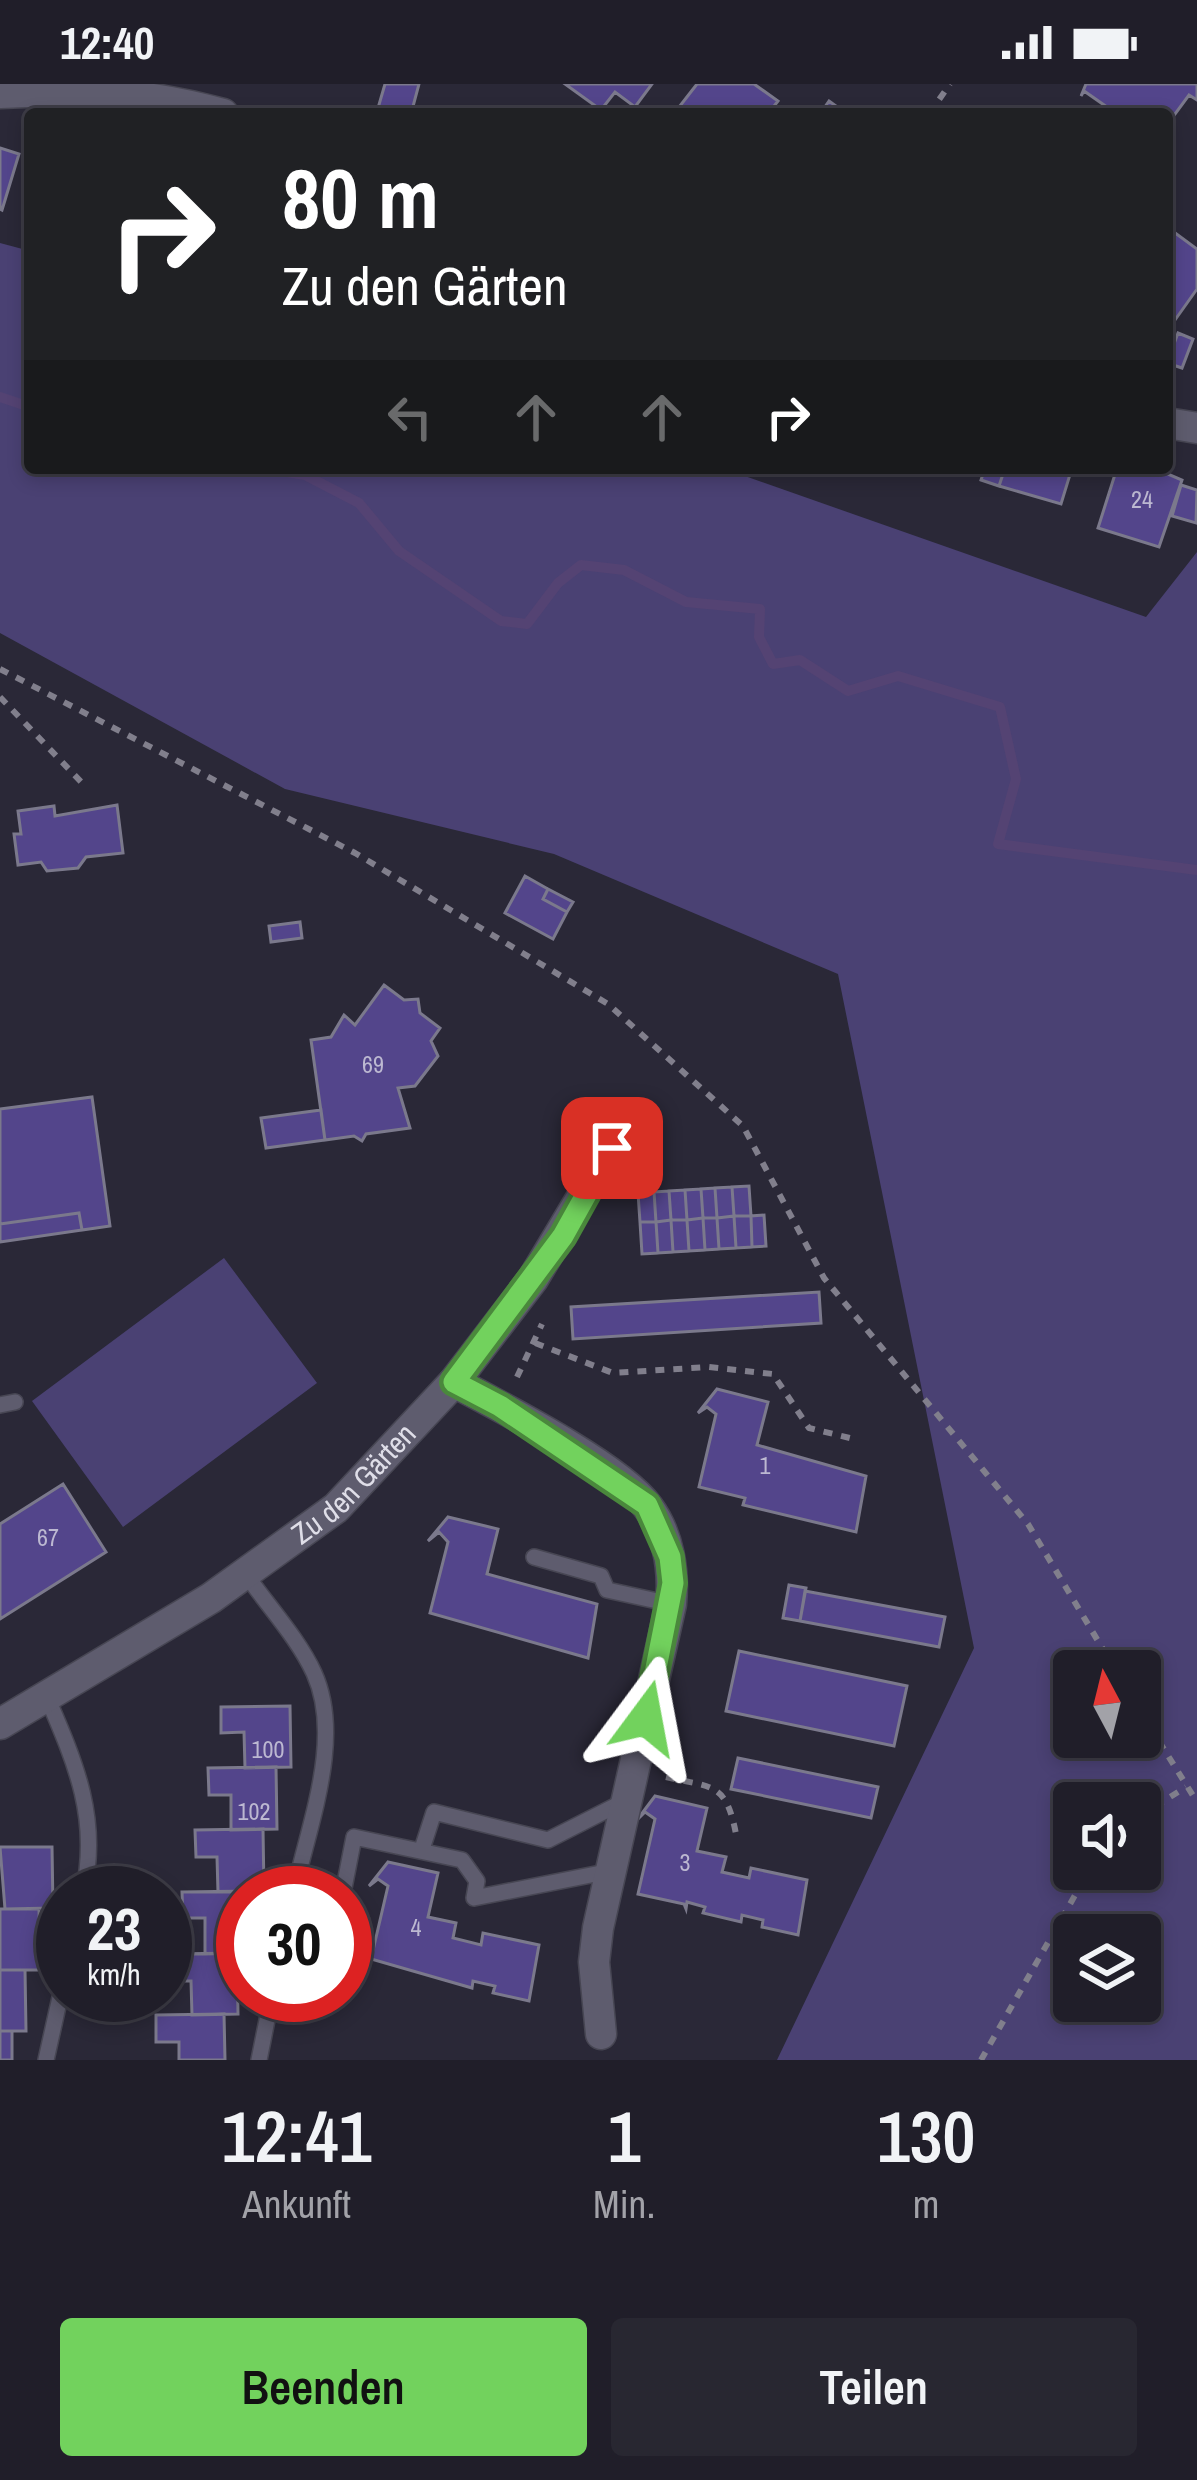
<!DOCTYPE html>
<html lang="de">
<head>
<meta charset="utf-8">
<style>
	body { margin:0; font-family:"Archivo Narrow",sans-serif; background:#282731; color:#f1f3f6; height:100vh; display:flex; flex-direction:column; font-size:45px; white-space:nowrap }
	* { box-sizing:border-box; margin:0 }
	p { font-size:39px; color:#a2a2a8 }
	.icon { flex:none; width:66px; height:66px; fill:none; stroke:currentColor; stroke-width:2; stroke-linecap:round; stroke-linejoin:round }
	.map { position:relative; height:1976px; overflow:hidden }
	.drawer { display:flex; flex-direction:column; background:#201e29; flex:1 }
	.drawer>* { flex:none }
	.banner { position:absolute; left:24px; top:24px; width:1149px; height:366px; border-radius:12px; box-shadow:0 6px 18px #0003,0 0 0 3px #3d3c46; background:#202124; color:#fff; overflow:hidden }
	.needle { width:78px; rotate:353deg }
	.tools { position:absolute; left:1053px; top:1566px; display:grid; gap:24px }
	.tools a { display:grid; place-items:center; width:108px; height:108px; border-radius:12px; background:#201e29; box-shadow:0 6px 18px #0003,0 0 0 3px #3d3c46; font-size:60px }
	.speed { position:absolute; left:36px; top:1782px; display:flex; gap:24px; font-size:60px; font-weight:700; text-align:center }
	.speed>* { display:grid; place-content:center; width:156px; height:156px; border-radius:50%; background:#201e29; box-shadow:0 6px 18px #0003,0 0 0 3px #3d3c46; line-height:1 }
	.speed small { font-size:30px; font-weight:400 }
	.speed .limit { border:18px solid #d22; background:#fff; color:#111 }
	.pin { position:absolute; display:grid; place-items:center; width:102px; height:102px; color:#fff; margin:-51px; border-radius:24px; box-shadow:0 6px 18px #0006 }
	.me { position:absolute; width:132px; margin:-66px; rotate:13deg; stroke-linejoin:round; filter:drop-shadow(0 0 9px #0008) }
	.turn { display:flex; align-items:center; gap:42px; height:252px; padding:0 60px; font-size:54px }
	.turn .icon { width:156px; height:156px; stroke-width:2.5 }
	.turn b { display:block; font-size:84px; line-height:102px }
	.lanes { display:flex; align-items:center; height:114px; padding:0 60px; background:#0003; justify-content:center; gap:60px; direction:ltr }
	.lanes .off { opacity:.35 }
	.eta { display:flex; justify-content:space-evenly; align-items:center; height:204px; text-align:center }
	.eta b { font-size:72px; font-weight:600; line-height:84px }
	.button { display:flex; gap:24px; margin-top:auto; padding:24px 60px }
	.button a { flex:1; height:138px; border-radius:12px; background:#72d25d; color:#111; font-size:48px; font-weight:600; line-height:138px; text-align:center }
	.button a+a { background:#282731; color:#f1f3f6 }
	.status { display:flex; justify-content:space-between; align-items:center; height:84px; padding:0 60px; background:#201e29; direction:ltr }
	.status svg { height:33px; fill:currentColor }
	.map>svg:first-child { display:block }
	.green { fill:#4a4173; fill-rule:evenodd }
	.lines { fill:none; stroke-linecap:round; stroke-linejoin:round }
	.stream { stroke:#544373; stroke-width:10 }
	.building { fill:#53458b; stroke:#7b798c; stroke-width:3 }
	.lane-casing { stroke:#474653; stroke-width:18 }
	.street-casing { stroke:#474653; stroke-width:33 }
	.path { stroke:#817f8c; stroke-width:6; stroke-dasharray:9 9; stroke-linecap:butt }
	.lane { stroke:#5e5c6e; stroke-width:15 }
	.street { stroke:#5e5c6e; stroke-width:30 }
	.route-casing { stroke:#4a883c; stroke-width:30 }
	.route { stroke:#72d25d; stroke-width:21 }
	.labels { text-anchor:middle; stroke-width:12; stroke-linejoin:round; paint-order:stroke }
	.number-label { font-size:24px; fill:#bcb8d1 }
	.street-label { font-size:30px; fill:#dfdee8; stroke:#2a2837 }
</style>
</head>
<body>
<div class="status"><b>12:40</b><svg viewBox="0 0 49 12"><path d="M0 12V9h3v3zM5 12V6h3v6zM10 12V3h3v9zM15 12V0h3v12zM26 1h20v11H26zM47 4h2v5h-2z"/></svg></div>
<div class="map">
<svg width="1197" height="1976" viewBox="0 0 1197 1976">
	<rect width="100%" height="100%" fill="#2a2837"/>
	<!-- green -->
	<path class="green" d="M0,159L30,167V384H722L1146,533L1197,468V1976H777L974,1564L838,890L554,770L285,705L0,549ZM1074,1587H1140V1653H1074ZM1074,1719H1140V1785H1074ZM1074,1851H1140V1917H1074Z
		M224,1174L317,1299L123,1443L32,1317Z"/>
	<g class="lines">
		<!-- stream -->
		<path class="stream" d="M0,313L30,323
			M262,384L305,391L359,419L399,467L501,537L527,540L558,499L581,481L624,486L686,518L760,525L759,553L773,580L800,576L848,607L898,592L1000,623L1016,695L998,760L1197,786"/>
	</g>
	<!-- building -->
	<path class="building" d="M385,0H419L411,30L378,24Z
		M565,0H652L635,23L615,8L601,26Z
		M697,0H754L778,17L768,30H680L676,27Z
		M1086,0H1197V16L1189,11L1167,41V30L1133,25L1117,30L1084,7L1081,12Z
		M829,17L847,30H820Z
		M0,64L19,70L2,126L0,125Z
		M1167,143L1197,165V205L1175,236L1167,230Z
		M1178,249L1193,255L1182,284L1167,279Z
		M985,384H1005L999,402L981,396Z
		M1005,384H1072L1061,420L999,402Z
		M1117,384H1154L1182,396L1159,463L1098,444Z
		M1181,401L1197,406L1196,439L1172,432Z
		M117,721L123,769L86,773L78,784L47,787L41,778L18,781L14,750H21L18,727L54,722L55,732Z
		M525,792L548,805L543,815L567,828L553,855L505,829Z
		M548,805L573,818L567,828L543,815Z
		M300,838L302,854L271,858L269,842Z
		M384,901L404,916L418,915L420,929L440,944L431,957L438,972L415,1002L398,1004L410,1044L366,1050L362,1057L354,1052L325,1056L311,956L331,953L344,931L355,941Z
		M92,1013L110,1142L82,1146L79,1129L0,1140V1025Z
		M321,1026L325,1056L266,1064L261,1034Z
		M749,1102L751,1132H734L732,1103Z
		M732,1103L734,1132L717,1134L715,1104Z
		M715,1104L717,1134H703L701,1105Z
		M701,1105L703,1134L687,1136L685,1106Z
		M685,1106L687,1136H671L669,1107Z
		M669,1107L671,1136L656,1138L654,1108Z
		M654,1108L656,1138H640L638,1109Z
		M79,1129L82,1146L0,1158V1140Z
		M764,1131L766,1162L752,1163L751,1132Z
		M734,1132H751L752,1163L736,1164Z
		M734,1132L736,1164L719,1165L717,1134Z
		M703,1134L705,1166L689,1167L687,1136Z
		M703,1134H717L719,1165L705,1166Z
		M671,1136L673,1168L658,1169L656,1138Z
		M671,1136H687L689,1167L673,1168Z
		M640,1138H656L658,1169L642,1170Z
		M819,1208L821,1239L573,1255L571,1223Z
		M717,1305L768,1318L757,1361L866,1392L856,1448L743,1421L745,1414L699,1403L716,1330L707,1323L698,1329Z
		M63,1400L106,1468L0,1535V1440Z
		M448,1433L498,1445L487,1490L597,1520L588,1574L430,1529L448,1458L439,1448L428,1457Z
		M789,1501L806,1504L800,1537L783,1534Z
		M805,1507L945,1533L939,1563L800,1537Z
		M739,1567L907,1602L894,1662L726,1627Z
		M290,1622L291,1683L245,1684L244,1648L221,1649V1623Z
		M738,1674L878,1703L871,1734L731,1705Z
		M276,1683L277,1745L231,1746V1711H209L208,1684Z
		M655,1712L707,1724L697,1767L726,1773L722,1788L749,1794L751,1784L807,1796L798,1851L762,1843L763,1836L742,1831L741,1838L703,1829L705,1823L687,1818L686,1825L684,1820L638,1810L655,1735L645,1728L637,1736Z
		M263,1745L264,1807L218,1808L217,1773H196L195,1746Z
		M0,1763H52L53,1824L5,1825Z
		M388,1778L438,1789L428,1833L456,1839L453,1854L481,1861L483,1849L539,1861L529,1917L493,1909L495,1902L473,1897L472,1904L371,1875L388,1802L378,1795L369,1802Z
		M251,1807L243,1809V1869L205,1870V1834H183L182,1808Z
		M0,1825H39L40,1886H0Z
		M237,1869L238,1930L192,1931L191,1897H170V1870Z
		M0,1886H25L26,1947H0Z
		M224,1930L225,1976H179V1958H156V1931Z
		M0,1947H12V1976H0Z"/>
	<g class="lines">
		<!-- lane casing -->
		<g class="lane-casing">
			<path id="lane" d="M0,1321L15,1318
				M534,1473L601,1492L607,1506L671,1520
				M245,1489C267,1521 298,1554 314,1589C344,1655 308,1742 294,1809
				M47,1613C76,1680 100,1736 83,1809
				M422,1765L434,1728L548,1756L625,1717
				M343,1809L354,1753L462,1776L477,1797L474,1814L611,1787
				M345,1831L362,1837
				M46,1976L63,1900
				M259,1976L272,1911"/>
		</g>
		<!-- street casing -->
		<g class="street-casing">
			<g id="street">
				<path d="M0,9C78,5 147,9 223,30"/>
				<path d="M1167,339L1197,344"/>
				<path d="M454,1298C501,1323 619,1383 648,1423C669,1451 674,1487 671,1520L598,1844L594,1878L601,1950"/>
				<path id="s1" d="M0,1640L211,1514L336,1424L454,1298L533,1195L612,1063"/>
			</g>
		</g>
		<!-- path -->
		<path class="path" d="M929,30L950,0
			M0,585L355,769L608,920L743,1042L824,1194L1028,1440L1116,1587
			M0,613L86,703
			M535,1259L613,1289L709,1283L773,1290L809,1344L858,1356
			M517,1293L542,1240
			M1140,1627L1197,1718
			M666,1693C713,1704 726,1698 736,1750
			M1140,1732L1186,1703
			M981,1976L1090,1785"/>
		<!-- lane -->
		<use href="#lane" class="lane"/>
		<!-- street -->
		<use href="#street" class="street"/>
	</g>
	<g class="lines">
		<!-- route casing -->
		<g class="route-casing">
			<path id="route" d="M612,1064L563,1152L454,1298L500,1322L647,1421L670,1473L673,1499L646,1634"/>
		</g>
		<!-- route -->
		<use href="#route" class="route"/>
	</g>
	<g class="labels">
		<!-- number labels -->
		<g class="number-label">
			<text x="1142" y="424">24</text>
			<text x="373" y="989">69</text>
			<text x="765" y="1390">1</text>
			<text x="48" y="1462">67</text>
			<text x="268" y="1674">100</text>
			<text x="254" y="1736">102</text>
			<text x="685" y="1787">3</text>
			<text x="416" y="1852">4</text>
		</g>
		<!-- street labels -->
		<g class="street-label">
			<text dy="10" stroke="none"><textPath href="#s1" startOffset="429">Zu den Gärten</textPath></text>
		</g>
	</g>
</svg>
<div class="tools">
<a><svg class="needle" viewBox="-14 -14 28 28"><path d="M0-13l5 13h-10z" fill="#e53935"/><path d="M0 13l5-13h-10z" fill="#a2a2a8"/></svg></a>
<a><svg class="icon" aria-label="sound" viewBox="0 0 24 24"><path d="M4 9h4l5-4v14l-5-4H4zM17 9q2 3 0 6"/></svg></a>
<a><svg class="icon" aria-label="layers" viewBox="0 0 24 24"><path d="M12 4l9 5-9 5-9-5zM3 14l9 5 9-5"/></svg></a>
</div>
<div class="speed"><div>23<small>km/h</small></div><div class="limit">30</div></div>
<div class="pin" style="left:612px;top:1064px;background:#d93025"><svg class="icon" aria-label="arrive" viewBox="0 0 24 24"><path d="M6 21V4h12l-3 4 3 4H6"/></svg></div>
<svg class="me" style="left:646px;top:1634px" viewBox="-20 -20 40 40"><path d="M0-17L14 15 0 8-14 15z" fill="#72d25d" stroke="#fff" stroke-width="4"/></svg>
<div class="banner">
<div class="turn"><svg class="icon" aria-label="right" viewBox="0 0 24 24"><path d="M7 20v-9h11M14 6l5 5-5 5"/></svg><div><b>80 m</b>Zu den Gärten</div></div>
<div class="lanes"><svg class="icon off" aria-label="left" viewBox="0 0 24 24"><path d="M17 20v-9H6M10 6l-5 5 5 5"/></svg><svg class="icon off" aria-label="ahead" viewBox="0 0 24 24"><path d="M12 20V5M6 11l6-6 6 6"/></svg><svg class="icon off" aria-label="ahead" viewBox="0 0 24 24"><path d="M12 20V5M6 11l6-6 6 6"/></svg><svg class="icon" aria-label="right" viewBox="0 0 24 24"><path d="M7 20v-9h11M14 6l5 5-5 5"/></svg></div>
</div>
</div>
<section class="drawer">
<div class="eta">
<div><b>12:41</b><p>Ankunft</p></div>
<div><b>1</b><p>Min.</p></div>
<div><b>130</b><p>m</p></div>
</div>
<div class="button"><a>Beenden</a><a>Teilen</a></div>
</section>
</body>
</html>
